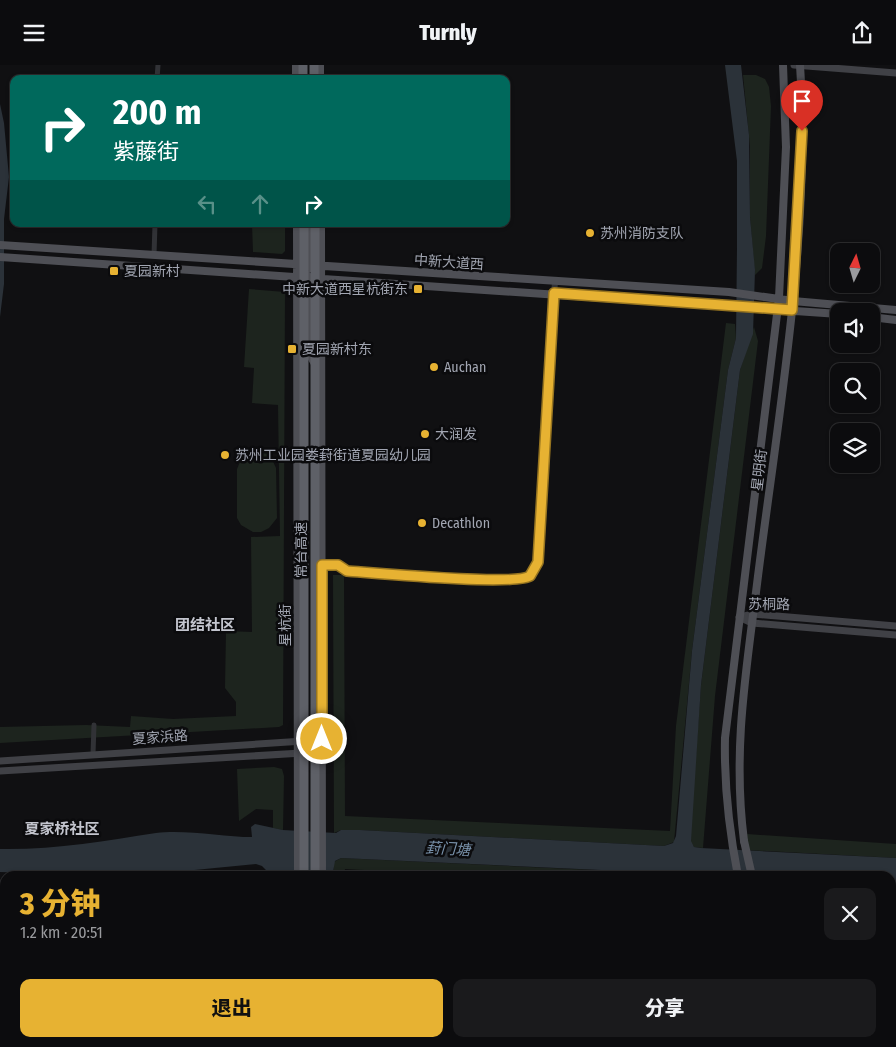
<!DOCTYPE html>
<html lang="zh">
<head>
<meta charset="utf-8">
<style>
	body { margin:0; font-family:"Fira Sans Condensed","Noto Sans SC",sans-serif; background:#1a1a1c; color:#f1f3f6; height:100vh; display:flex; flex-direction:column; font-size:19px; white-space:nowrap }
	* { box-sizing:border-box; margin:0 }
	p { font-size:16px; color:#9a9b9e }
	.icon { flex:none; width:28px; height:28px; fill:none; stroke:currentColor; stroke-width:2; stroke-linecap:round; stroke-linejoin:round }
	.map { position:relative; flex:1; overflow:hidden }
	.drawer { position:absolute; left:0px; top:806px; width:896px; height:176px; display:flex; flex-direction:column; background:#0c0c0e; border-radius:15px 15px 0 0; box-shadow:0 1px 4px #0004,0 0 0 1px #2c2c2e }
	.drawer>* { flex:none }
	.guide { position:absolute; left:10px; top:10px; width:500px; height:152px; border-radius:10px; box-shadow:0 1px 4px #0004,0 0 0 1px #2c2c2e; background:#00695c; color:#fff; overflow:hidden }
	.needle { width:32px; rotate:5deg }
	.controls { position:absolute; left:830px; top:178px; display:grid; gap:10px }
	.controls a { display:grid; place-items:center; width:50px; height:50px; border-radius:10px; background:#0c0c0e; box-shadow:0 1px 4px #0004,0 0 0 1px #2c2c2e; font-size:25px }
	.pin { position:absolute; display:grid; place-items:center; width:42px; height:42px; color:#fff; margin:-51px -21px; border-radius:50% 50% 50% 0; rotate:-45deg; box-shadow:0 0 5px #0007 }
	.pin .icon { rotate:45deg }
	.me { position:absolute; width:55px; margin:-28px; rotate:0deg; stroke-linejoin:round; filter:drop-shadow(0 0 4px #0008) }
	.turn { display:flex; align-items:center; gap:18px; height:105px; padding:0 20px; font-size:22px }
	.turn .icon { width:65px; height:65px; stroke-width:2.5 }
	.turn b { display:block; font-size:35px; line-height:42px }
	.lanes { display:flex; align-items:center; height:48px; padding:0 20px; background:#0003; justify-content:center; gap:25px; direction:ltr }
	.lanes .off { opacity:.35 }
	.round { display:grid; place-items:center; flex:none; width:52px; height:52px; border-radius:10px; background:#1a1a1c }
	.headline { display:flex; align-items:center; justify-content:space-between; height:85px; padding:0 20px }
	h1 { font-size:30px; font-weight:800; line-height:38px; color:#e7b232 }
	.button { display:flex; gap:10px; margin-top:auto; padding:10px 20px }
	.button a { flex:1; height:58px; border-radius:10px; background:#e7b232; color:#111; font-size:20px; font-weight:800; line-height:58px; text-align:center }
	.button a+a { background:#1a1a1c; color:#f1f3f6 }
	header { display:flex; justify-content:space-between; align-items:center; height:65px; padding:0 20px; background:#0c0c0e; font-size:22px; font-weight:800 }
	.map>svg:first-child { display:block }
	.green { fill:#1d241e }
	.water { fill:#2b3239 }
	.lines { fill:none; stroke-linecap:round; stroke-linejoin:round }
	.minor { stroke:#313236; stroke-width:5 }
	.tertiary { stroke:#313236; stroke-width:6 }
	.secondary { stroke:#404146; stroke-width:7 }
	.primary { stroke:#4e4f55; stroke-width:8 }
	.motorway { stroke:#5e6067; stroke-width:9 }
	.primary-bridge { stroke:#4e4f55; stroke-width:8 }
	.motorway-bridge { stroke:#5e6067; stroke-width:9 }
	.route-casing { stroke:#967420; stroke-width:12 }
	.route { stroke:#e7b232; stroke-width:9 }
	.poi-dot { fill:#e7b232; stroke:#0b0b0d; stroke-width:2 }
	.labels { text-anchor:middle; stroke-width:5; stroke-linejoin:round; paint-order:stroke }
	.poi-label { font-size:14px; fill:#a2a6b2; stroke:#0b0b0d; text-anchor:start }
	.street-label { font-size:14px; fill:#a2a6b2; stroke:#0b0b0d }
	.neighbourhood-label { font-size:15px; font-weight:bold; fill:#c3c5ce; stroke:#0b0b0d }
	.water-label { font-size:15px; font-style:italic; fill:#7a93ac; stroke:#0b0b0d }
</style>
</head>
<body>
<header><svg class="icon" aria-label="menu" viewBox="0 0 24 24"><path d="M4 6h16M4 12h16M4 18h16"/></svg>Turnly<svg class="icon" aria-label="share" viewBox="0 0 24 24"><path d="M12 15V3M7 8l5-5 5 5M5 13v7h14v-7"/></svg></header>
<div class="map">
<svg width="896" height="982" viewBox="0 0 896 982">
	<rect width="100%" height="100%" fill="#101012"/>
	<!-- green -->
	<path class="green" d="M743,10H756L765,14L769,22L771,41L766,171L762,203L755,210L750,152V82Z
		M252,159H285V186L282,189L253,187Z
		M249,224L285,227L283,660L279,662L0,678V662L86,660L130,662L131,651L173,654L236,651V637L225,623L226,566L252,567L251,472L280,471L278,340L252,338L254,303L244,302Z
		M726,258L735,259L736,273L728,305L692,586L674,777L664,781L360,765H341L334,768L333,510H344L345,751L670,766L676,661Z
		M754,262L758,276L715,631L703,783L694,782L691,778L690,772L701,620L740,305Z
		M256,384L270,390L276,403L277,453L269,463L261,467H253L241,460L237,453V404L243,390Z
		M274,702L282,704L284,711L283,765L273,763V745L256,744L239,756L237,704Z
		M747,769L896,779V793L746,785Z
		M341,793L701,810L475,811L345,804L344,811H333L334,797Z"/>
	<!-- water -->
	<path class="water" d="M725,0H741L749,70L750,152L755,205L753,269L740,305L701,620L691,776L694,782L701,783L896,793V819H891V811H731L341,793L335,796L333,807H268L262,801L256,799L174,807L87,810L0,807V784C52,785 105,776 156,768C184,764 224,772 252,772L251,762L255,759L283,765L336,768L341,765H360L664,781L673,778L676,771L692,586L728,305L736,273L737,183V96Z
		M0,39L4,58L9,112L4,154V219L0,252Z"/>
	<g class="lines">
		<!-- minor -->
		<path class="minor" d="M157,14L158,0
			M154,190L155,159
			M93,689L94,660"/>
		<!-- tertiary -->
		<path class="tertiary" d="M322,500H338L347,506L519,515L533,509L538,497L555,216
			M766,978L832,982"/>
		<!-- secondary -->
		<path class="secondary" d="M794,0L896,8
			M739,552L752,558L896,570
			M740,552L753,549L896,561
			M0,696L319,675
			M0,706L319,687"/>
		<!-- primary -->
		<path class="primary" d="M296,0V14
			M320,0V14
			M297,159L298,811
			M309,159V200L311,203
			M321,159L322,811
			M0,180L729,227L793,236L896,245
			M0,192L839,249
			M307,210L309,212V288L315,299
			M871,252L896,255
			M744,776C732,683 747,602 758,511C779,345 811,167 800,0
			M738,811C729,765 724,720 725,673L779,233L786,82L783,0
			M325,978V982
			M802,978L804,982
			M821,978L823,982
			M297,982V978"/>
		<!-- motorway -->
		<path class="motorway" d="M303,0V14
			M314,0V14
			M304,978V982
			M315,978V982"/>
		<!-- primary-bridge -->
		<path class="primary-bridge" d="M744,776L752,811"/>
		<!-- motorway-bridge -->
		<path class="motorway-bridge" d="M304,159V811
			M315,159V811"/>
	</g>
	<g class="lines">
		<!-- route casing -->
		<g class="route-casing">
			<path id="route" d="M322,674V500H338L347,506C375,508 515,521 530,511L538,497L554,228L792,245L802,66"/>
		</g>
		<!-- route -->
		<use href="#route" class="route"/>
	</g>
	<!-- markers -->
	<g class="poi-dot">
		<circle cx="590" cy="168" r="5"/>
		<rect x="109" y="201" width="10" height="10" rx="2.5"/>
		<rect x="413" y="219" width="10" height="10" rx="2.5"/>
		<rect x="287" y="279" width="10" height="10" rx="2.5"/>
		<circle cx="434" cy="302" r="5"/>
		<circle cx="425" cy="369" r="5"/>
		<circle cx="225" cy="390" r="5"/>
		<circle cx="422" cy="458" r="5"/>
	</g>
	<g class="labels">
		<!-- poi labels -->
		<g class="poi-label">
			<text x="600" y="173">苏州消防支队</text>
			<text x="124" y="211">夏园新村</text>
			<text x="408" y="229" text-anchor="end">中新大道西星杭街东</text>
			<text x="302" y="289">夏园新村东</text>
			<text x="444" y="307">Auchan</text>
			<text x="435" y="374">大润发</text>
			<text x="235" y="395">苏州工业园娄葑街道夏园幼儿园</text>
			<text x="432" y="463">Decathlon</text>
		</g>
		<!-- street labels -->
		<g class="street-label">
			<text transform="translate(449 197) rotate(4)" y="5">中新大道西</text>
			<text transform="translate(759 405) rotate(-83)" y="5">星明街</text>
			<text transform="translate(301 485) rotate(-90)" y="5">常台高速</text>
			<text transform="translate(769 539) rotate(1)" y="5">苏桐路</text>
			<text transform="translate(285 560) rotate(-90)" y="5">星杭街</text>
			<text transform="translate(160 672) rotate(-4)" y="5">夏家浜路</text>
		</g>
		<!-- neighbourhood labels -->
		<g class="neighbourhood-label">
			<text x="205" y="565">团结社区</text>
			<text x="62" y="769">夏家桥社区</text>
		</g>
		<!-- water labels -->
		<g class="water-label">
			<text transform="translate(448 784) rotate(3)" y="5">葑门塘</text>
		</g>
	</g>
</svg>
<div class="controls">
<a><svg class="needle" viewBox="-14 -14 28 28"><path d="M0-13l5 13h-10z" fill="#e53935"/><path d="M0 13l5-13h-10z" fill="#9a9b9e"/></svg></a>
<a><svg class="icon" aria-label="sound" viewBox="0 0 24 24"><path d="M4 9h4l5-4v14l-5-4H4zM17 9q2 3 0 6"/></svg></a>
<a><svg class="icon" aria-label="search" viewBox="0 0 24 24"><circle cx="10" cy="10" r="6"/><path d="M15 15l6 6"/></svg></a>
<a><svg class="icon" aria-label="layers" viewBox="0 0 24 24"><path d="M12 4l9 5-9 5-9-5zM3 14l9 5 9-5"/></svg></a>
</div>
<div class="pin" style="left:802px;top:66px;background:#d93025"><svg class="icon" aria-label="arrive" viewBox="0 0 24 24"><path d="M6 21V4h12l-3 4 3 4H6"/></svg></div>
<svg class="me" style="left:322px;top:674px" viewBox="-20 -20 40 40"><circle r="17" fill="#e7b232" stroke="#fff" stroke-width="3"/><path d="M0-11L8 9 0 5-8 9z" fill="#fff"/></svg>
<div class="guide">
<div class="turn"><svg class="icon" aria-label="right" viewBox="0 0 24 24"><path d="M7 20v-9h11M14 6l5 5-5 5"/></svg><div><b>200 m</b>紫藤街</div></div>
<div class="lanes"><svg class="icon off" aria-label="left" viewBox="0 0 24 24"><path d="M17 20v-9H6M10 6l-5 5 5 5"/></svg><svg class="icon off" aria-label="ahead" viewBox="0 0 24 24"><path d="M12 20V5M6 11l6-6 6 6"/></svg><svg class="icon" aria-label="right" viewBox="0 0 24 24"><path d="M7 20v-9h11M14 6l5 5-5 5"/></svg></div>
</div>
<section class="drawer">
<div class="headline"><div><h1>3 分钟</h1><p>1.2 km · 20:51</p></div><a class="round"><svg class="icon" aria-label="close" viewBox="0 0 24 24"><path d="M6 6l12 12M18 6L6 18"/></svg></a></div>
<div class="button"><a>退出</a><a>分享</a></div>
</section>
</div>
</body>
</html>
